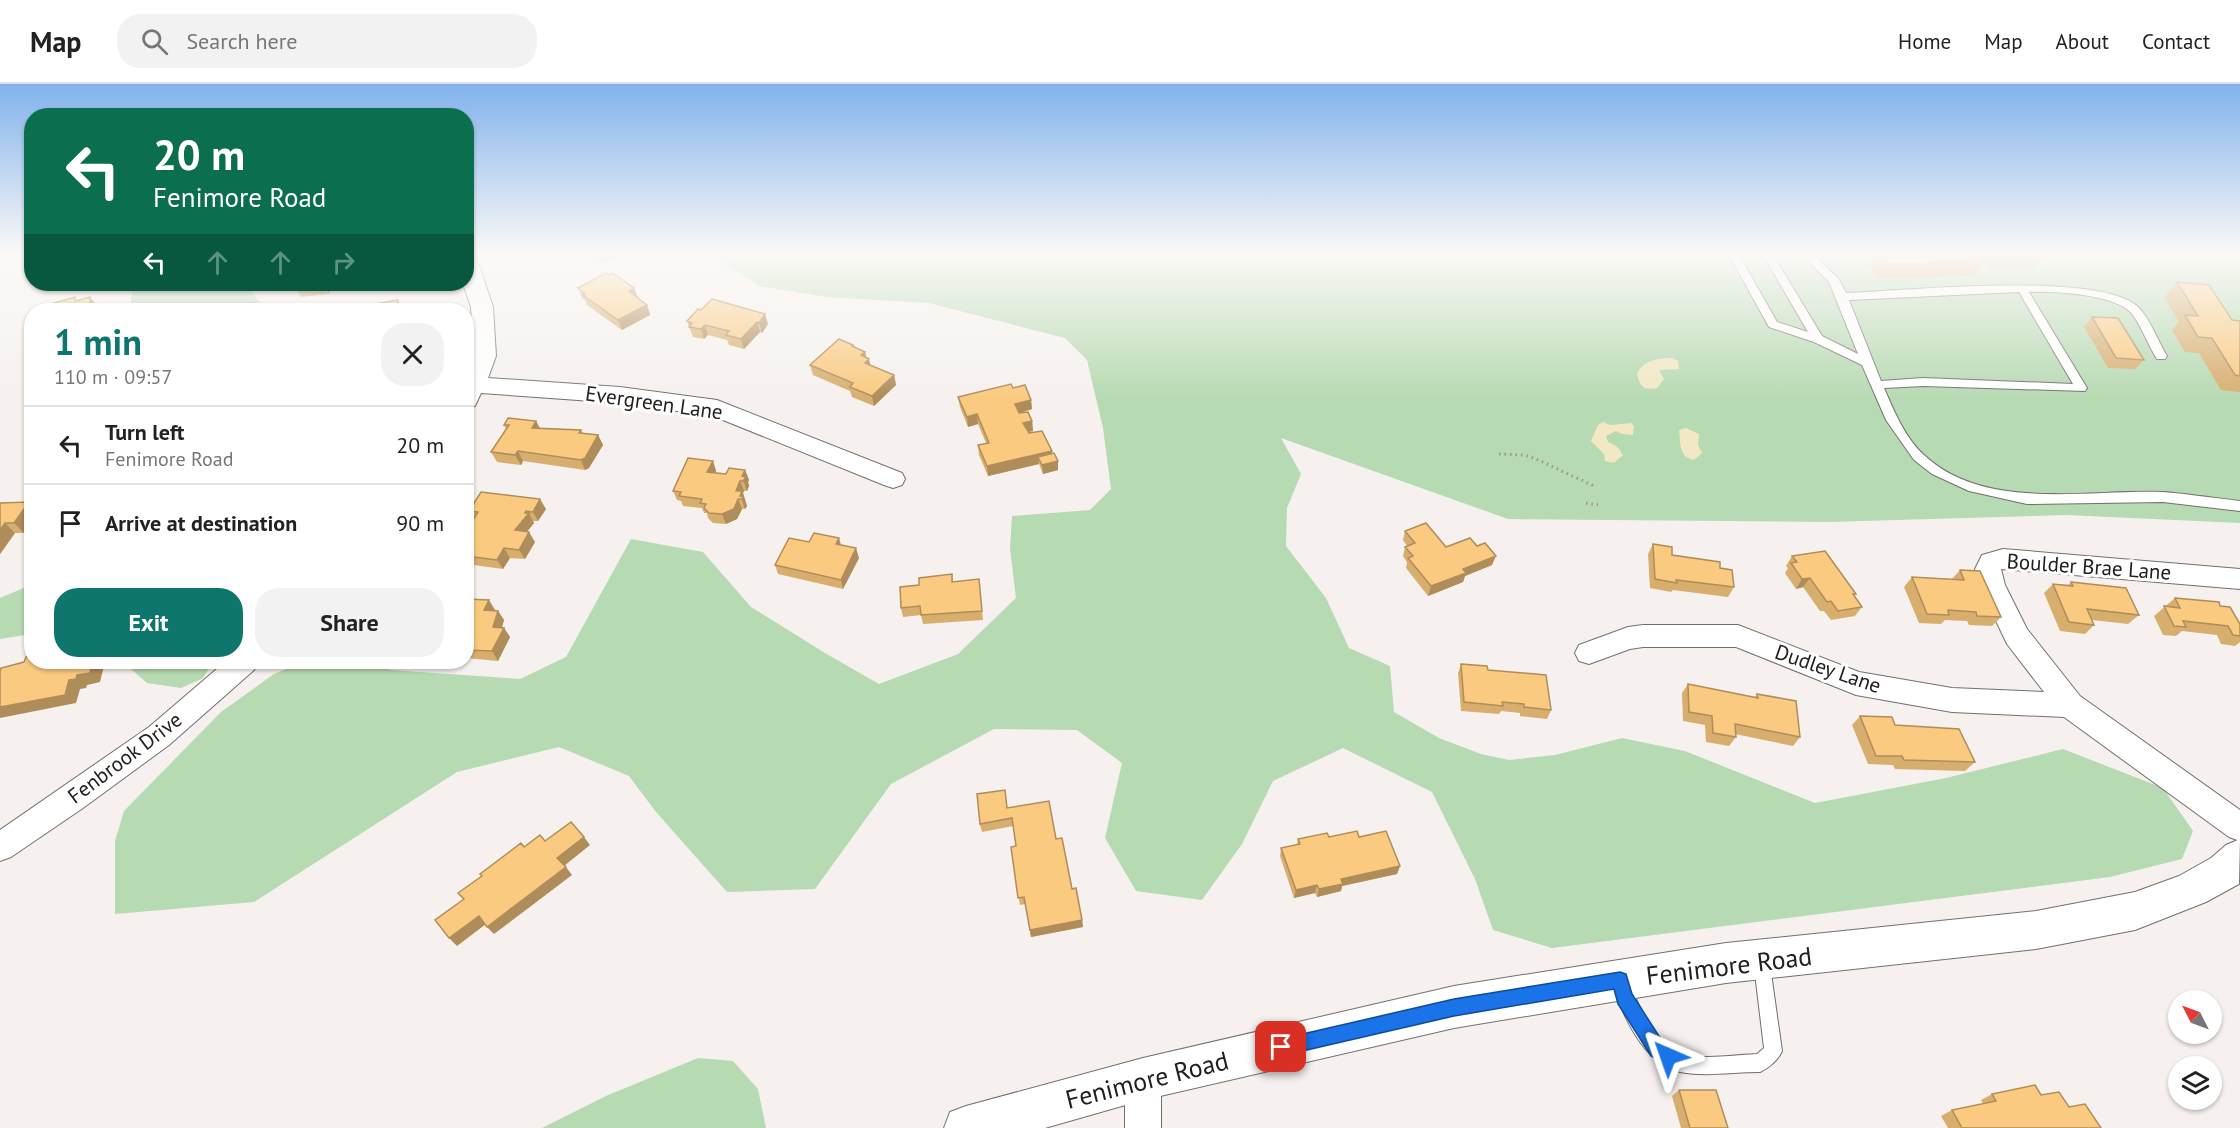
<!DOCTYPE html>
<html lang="en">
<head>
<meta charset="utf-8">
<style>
	body { margin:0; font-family:"PT Sans",sans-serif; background:#f2f2f2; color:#222; height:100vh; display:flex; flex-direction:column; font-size:22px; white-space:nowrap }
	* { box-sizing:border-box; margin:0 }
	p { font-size:20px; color:#767676 }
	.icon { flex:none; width:33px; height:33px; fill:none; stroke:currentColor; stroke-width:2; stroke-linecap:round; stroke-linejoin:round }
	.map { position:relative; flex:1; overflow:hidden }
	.panel { position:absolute; left:24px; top:219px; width:450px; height:366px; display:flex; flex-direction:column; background:#fff; border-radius:24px; box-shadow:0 2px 4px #0004 }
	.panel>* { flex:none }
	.top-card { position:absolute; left:24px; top:24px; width:450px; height:183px; border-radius:24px; box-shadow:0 2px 4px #0004; background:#0b6e4f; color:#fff; overflow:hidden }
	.needle { width:39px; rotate:312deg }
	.fabs { position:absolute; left:2168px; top:906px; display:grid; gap:12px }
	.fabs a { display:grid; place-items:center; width:54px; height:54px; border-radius:50%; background:#fff; box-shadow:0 2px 4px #0004; font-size:30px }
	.pin { position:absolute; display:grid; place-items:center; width:51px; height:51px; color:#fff; margin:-26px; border-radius:12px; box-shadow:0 3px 9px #0006 }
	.me { position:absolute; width:66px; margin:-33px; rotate:317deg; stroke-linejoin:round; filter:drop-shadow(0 0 4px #0008) }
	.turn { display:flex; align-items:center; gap:21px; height:126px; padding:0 30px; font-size:27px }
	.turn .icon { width:78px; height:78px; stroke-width:2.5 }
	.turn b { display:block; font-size:42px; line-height:51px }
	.lanes { display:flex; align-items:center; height:57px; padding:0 30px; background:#0003; justify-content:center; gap:30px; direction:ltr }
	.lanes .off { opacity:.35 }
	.round { display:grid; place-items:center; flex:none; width:63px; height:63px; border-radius:24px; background:#f2f2f2 }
	.summary { display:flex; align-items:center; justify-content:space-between; height:102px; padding:0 30px }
	h1 { font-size:36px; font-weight:700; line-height:45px; color:#0f766e }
	.button { display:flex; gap:12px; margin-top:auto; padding:12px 30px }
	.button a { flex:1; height:69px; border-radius:24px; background:#0f766e; color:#fff; font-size:24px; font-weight:700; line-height:69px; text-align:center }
	.button a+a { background:#f2f2f2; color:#222 }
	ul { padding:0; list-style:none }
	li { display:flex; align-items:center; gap:18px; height:78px; padding:0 30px; border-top:2px solid #e0e0e0 }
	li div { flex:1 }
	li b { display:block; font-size:22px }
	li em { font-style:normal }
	header { display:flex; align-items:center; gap:36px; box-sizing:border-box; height:84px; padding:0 30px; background:#fff; border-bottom:2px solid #e0e0e0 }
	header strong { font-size:28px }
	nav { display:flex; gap:33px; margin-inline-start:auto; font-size:21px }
	.search { width:420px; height:54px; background:#f2f2f2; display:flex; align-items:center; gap:15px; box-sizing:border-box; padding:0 21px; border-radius:24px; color:#767676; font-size:22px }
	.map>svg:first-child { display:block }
	.green { fill:#b6dab2 }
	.sand { fill:#f2e8c3 }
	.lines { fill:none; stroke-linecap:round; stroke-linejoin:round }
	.service-casing { stroke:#746f6d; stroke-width:2 }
	.minor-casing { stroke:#746f6d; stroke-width:2 }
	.tertiary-casing { stroke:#746f6d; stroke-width:2 }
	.path { stroke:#9a9694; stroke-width:3; stroke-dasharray:1.5 4; stroke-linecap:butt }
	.service { fill:#fff; fill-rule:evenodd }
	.minor { fill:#fff; fill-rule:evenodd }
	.tertiary { fill:#fff; fill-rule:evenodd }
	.wall { fill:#d7ae6e }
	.shaded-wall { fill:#af8d5a }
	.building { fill:#faca80; stroke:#af8d5a; stroke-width:1.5 }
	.route { fill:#1a73e8; stroke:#114b97; stroke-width:1.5 }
	.labels { text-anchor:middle; stroke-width:6; stroke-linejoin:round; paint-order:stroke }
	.street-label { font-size:21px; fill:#22201f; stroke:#fff }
	.near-street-label { font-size:26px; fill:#22201f; stroke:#fff }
</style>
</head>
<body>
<header>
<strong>Map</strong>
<div class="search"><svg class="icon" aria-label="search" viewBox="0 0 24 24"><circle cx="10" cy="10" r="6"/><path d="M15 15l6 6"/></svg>Search here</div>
<nav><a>Home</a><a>Map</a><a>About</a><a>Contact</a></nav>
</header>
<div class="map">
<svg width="2240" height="1044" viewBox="0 0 2240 1044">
	<rect width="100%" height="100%" fill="#f6f1ee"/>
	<!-- green -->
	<path class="green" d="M708,169H2240V439L2066,431L1829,438L1508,435L1281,354L1301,390L1287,424L1286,462L1326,514L1349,564L1390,582L1394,628L1439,654L1481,670L1509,676L1555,671L1622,654L1685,667L1815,719L1946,694L2063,665L2163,704L2193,747L2182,775L2110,793L1552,864L1493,846L1475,795L1432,708L1343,664L1273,697L1242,760L1202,816L1136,807L1105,754L1122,679L1077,646L994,645L891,700L815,805L727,808L656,728L629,692L559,663L457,688L254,818L115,830V757L124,727L221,628L274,590L304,578H364L391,586L520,595L566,573L631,455L703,468L751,523L825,569L879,600L958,570L1016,514L1010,465L1012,432L1090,426L1111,405L1103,344L1087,276L1065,254L929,219L827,213L759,202Z
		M133,200H249V204L265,226H130Z
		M31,501V550L0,555V514Z
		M123,578H213L203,594L181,604L147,599Z
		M698,974L733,977L758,1005L766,1044H542L606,1012Z"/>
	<!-- sand -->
	<path class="sand" d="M1672,274L1678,277L1679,285L1659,286L1664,295L1657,304C1643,307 1640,302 1637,290C1642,277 1658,274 1672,274Z
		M1603,338L1610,341L1631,339L1634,342L1633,351L1622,350L1616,347L1606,352L1608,358C1617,361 1620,365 1623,372L1619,374L1614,379L1605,377L1604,370L1591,357L1598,341Z
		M1686,344L1699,350L1698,361L1702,369L1694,376C1678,373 1681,358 1679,346Z"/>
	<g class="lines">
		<!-- service casing -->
		<g class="service-casing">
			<path id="service" d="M1728,169H1738L1777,238L1808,248L1762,169H1772L1822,252L1858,270L1829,198L1800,169H1811L1838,194L1846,209C1903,207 2102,186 2139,224C2150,235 2159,259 2167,272L2165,275H2157C2148,261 2142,243 2132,230C2116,210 2053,207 2029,208L2087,304L2085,307L1923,302L1884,304C1894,327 1905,354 1924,371C1985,428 2087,405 2163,408C2188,410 2214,414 2240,417V427L2163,418L2027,420L1969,407L1932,390L1914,376L1886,336L1862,281L1814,258L1769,243ZM2019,208L2073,300L1923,294L1881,297L1849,216Z
				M1759,870L1765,872L1771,889L1782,967C1778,976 1769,984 1760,988C1734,988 1706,993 1680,988C1643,979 1622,930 1612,898L1614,892L1620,890L1626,892C1636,915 1654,963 1682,970C1704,976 1733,971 1757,970L1764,964L1755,889L1751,878L1753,872Z"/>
		</g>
		<!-- minor casing -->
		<g class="minor-casing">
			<path id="minor" d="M468,174L475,176L479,181L493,223L496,272L488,294L620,303L717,316L902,389L905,395L902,401L893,404L884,401L713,332L620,319L481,309L475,322L466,324V289L474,272L471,223L463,200H466Z
				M2003,465L2240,485V505L2001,485L2005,501L2027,545L2080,612L2240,726V757L2229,753L2064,633L1952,628L1856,611L1736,563H1643L1630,565L1589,580L1579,577L1575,569L1579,561L1628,543L1643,541H1738L1859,588L1952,604L2044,608L2007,560L1979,501L1975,485L1982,471Z
				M225,578H258L254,586L169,661L83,724L11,773L0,777V746L149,643Z
				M1143,977L1155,983L1161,995V1044H1125V995L1131,983Z"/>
		</g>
		<!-- tertiary casing -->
		<g class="tertiary-casing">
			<path id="tertiary" d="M2240,755L2239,800L2206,818L2135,846L2036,865L1726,899L1454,944L1143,1016L1045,1044H944L950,1028L966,1022L1143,974L1454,902L1726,859L2036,827L2135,808L2179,792L2211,774L2226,761Z"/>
		</g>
		<!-- path -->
		<path class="path" d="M1499,370L1524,371L1534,374L1594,402
			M1586,419L1598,421"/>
		<!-- service -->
		<use href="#service" class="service"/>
		<!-- minor -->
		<use href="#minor" class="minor"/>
		<!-- tertiary -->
		<use href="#tertiary" class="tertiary"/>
	</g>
	<!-- wall -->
	<path class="wall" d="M586,169H633L623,174L620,171L602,179Z
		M1873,169H1977L1983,177L1974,192L1878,195L1868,179Z
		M1979,169H2037L2041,174L2034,184L1990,185L1978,170Z
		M2177,198L2232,236L2240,237V308L2221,306L2199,269L2185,268L2172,246L2179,238L2164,213Z
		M294,200H332L329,210L301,213L295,203V201Z
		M578,204L638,214L647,221L650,231L622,246L587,221L585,216L582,214Z
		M698,225L768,240L762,249L760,248L744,265L729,261L727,256L708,251L704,255L693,253L687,237Z
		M2092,233L2144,276L2135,285L2108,284L2084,243Z
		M854,263L865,268L866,274L870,281L894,291L896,301L874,322L852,313L850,307L813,291L810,281Z
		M1013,304L1031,316L1032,325L1021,329L1032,337L1033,347L1028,348L1052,367V369L1058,377V386L1043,390L1039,380L988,392L979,371L978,361L986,359L978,340L968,343L960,323L958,313Z
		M536,337L540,344L581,346L583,349L598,351L603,361L589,384L585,386L523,377L521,381L497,378L491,368L506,345L504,341Z
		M713,377L716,387L715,389L726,390L745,386L749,396L748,398L749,402L747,407H744L743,409L747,422L745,425H742L737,435L726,440L713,439L708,434L707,429H704L702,424L683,422L681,417L677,416L673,407Z
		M29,418L32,421V439L24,449H15L0,470V419Z
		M546,425L538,437H533L534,439L527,448L535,458L525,475L510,474L503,485L466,480V441H470L474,435L469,427Z
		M1405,447L1446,463L1492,481L1465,492L1463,498L1428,512L1406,484L1407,478L1403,472L1405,463L1407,462L1403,456Z
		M1653,460L1672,471L1720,484L1734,503L1728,513L1673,506L1671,508L1650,504L1648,470Z
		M841,461L859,474L843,505L778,490L775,481Z
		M1792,472L1854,512L1862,523L1855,532L1831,536L1824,527H1820L1803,503L1796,505L1785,489L1788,484L1786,482Z
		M1960,486L2001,533L1992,542L1969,541L1967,537L1945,536L1941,540L1919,539L1904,503L1912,493L1952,495Z
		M952,490L953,498L979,495L983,536L923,540L921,531L903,533L901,524L919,501Z
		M2071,498L2139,531L2128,540L2092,536L2094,541L2085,550L2060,547L2044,509L2053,500L2068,501Z
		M2175,514L2220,522L2240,540V558L2235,562L2221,560L2217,551L2182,547L2176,552L2163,551L2154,532Z
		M466,515L495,526L494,527H498L504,536L502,544H504L510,553L498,577L466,574Z
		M1461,580L1488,586L1551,626L1547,635L1520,632V629L1501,627L1499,630L1461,627L1458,589Z
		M1688,600L1755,613L1757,610L1800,653L1793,662L1735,650L1736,653L1729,662L1706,658L1705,641L1683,637L1682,609Z
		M1860,632L1895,641L1975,678L1965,687L1895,685L1893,681L1868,680L1852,641Z
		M1007,724L1056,755L1082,836L1083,843L1031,853L1025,820L1020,821L1011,763L1016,762L1013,742L982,748L980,740Z
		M1329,753H1359L1400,782L1397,790L1342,802L1341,807L1317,813L1315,809L1294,814L1280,772L1281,764L1297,761L1298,755Z
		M1679,1006L1728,1044H1681L1672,1012Z
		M1992,1010L2041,1011L2069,1023L2101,1044H1948L1941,1032L1952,1026L1983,1020L1981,1016Z"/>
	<!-- shaded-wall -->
	<path class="shaded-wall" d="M598,169H619L620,171L602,179Z
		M621,169H633L623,174Z
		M323,200H332L329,210Z
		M634,204L638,214L629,207Z
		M90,213L98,223V226H90Z
		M398,216L403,226H397Z
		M647,221L650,231L622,246L618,236Z
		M765,230L768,240L762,249L759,239Z
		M757,238L760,248L744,265L741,255Z
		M705,241L708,251L704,255L701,245Z
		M865,268L867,277L869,275L871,285L867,289L861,271Z
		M894,291L896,301L874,322L872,312Z
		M1031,316L1032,325L1016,330L1015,320Z
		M977,330L978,340L968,343L967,333Z
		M536,337L541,347L532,344Z
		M1032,337L1033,347L1024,349L1023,339Z
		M598,351L603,361L589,384L585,386L581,376Z
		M518,367L523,377L521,381L515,371Z
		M1052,367L1053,377L1038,373L1039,380L988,392L987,382Z
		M713,377L716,387L711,398L707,388Z
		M1058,377V386L1043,390L1042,381Z
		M745,386L749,396L748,398L749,402L747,407L742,392Z
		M740,397L744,407L743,409L747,422L745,425L741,413L736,407Z
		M540,415L546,425L538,437L533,428Z
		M738,415L742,425L737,435L726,440L722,430Z
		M29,418L32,421V439L24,449L14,439Z
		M526,427L528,430L529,429L534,439L520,456L515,446Z
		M5,439L15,449L0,470V446Z
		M529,448L535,458L525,475L519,466Z
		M839,454L842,464L836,460Z
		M504,464L510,474L503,485L497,476Z
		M856,464L859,474L843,505L841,496Z
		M1496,472L1492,481L1465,492L1463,498L1428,512L1431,502L1463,485Z
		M1810,494L1803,503L1796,505L1802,495Z
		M489,516L495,526L490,535L484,526Z
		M498,527L504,536L499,553L493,543Z
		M504,544L510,553L498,577L492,567Z
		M92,578H105L100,598L87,601L86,604L80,605L76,619L0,634V623L69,596L77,591Z
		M584,753L590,761L564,782L557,774Z
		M1400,782L1397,790L1342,802L1341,807L1317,813L1319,805L1341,795Z
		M566,783L572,791L494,850L487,843Z
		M1317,801L1315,809L1294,814L1296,806Z
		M479,832L486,840L457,862L449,854Z
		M1082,836L1083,843L1031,853L1030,846Z"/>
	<!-- building -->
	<path class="building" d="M1880,169H1977L1983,177L1887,180Z
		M1992,169H2037L2041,174L1997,175Z
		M606,189L609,191L613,189L634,204L629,207L647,221L618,236L583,211L585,210L578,204Z
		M2177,198L2209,201L2232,236L2240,237V292L2235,291L2212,254L2198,253L2185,231L2198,232Z
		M296,200H323L295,203Z
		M75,213V217L90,213V226H50V224L54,223V219Z
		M712,215L765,230L759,239L757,238L741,255L726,251L729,247L705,241L701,245L689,243L692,239L687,237L698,225L701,226Z
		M398,216L397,226H342V223L359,220V223Z
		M2092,233L2118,234L2144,276L2116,274Z
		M839,255L853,261L852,262L865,268L861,271L869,275L865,279L894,291L872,312L850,303L853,299L810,281Z
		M1011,300L1013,304L1025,301L1031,316L1015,320L1019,329L1028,328L1032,337L1023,339L1029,349L1042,347L1052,367L987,382L978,361L989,359L977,330L967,333L958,313Z
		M508,334L536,337L532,344L581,346L579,349L598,351L585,374L581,376L518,367L515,371L491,368L509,341H504Z
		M1054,369L1058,377L1042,381L1038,373Z
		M688,374L713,377L707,388L726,390L729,384L745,386L742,392L746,393L743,397H740L736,407H742L740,412H743L742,415H738L734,425L722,430L709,429L704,424L706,420L700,419L702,415L679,412L681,408L673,407Z
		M481,408L540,415L533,428L526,427L525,429H529L515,446L529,448L519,466L504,464L497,476L466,472V441H470L478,428L469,427Z
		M29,418L14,439H5L0,446V419Z
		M1426,439L1446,463L1470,454L1477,462L1485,459L1496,472L1463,485L1466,489L1431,502L1408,474L1413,472L1405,463L1415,459L1405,447Z
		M814,449L839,454L836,460L856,464L841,496L775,481L789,454L809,458Z
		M1653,460L1672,463V471L1720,478V484L1732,486L1734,503L1676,496L1677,499L1655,495Z
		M1825,467L1856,510H1853L1862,523L1838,527L1831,517L1827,518L1810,494L1802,495L1791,479L1797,478L1792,472Z
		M1960,486L1980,487L2001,533L1977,532L1976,528L1948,526L1949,531L1927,530L1912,493L1964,496Z
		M952,490V498L979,495L982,527L921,531L920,522L901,524L900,503L919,501V494Z
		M2071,498L2126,504L2139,531L2087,525L2094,541L2069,538L2053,500L2073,502Z
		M2175,514L2219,518L2220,522L2230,523L2240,540V552L2233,551L2228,542L2183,537L2186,543L2174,542L2164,522L2180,524Z
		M466,515L489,516L484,526L498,527L493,543L504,544L492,567L466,566Z
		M32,571V578H92L90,589L77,591L76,595L69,596L65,611L0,623V587L1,584L24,578L26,573Z
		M1461,580L1487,582L1488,586L1546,591L1551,626L1524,623V620L1502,618L1503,622L1464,618Z
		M1688,600L1758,614L1757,610L1796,617L1800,653L1735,640L1736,653L1713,649L1712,632L1689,628Z
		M1860,632L1892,633L1895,641L1959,645L1975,678L1904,676L1902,672H1876Z
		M1005,706L1007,724L1049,717L1056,755L1062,754L1072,805L1076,804L1082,836L1030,846L1024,813L1018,814L1011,763L1016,762L1012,734L980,740L977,710Z
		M571,738L584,753L557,774L566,783L487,843L479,832L449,854L435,836L464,815L458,809L482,792L480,790L521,759L524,763L540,751L545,757Z
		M1357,747L1359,753L1386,747L1400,782L1341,795L1343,800L1319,805L1317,801L1296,806L1281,764L1300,760L1298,755L1327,749L1329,753Z
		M2035,1001L2041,1011L2059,1008L2069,1023L2085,1020L2101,1044H1962L1952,1026L1996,1017L1992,1010Z
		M1679,1006H1716L1728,1044H1690Z"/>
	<!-- sky -->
	<linearGradient id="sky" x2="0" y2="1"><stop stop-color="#81b2ec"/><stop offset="0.54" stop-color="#fbf9f7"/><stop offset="1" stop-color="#fbf9f7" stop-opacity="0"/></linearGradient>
	<rect width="2240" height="315" fill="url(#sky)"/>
	<!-- route -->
	<path class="route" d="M1620,888L1626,890L1632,910L1664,960L1674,966L1677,972L1674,979L1668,981L1651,972L1618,920L1614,905L1454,932L1281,972L1274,970L1272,963L1274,957L1281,955L1454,915Z"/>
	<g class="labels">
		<!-- street labels -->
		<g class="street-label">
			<text transform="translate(654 319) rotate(8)" y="7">Evergreen Lane</text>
			<text transform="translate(2089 483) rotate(4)" y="7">Boulder Brae Lane</text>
			<text transform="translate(1828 585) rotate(19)" y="7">Dudley Lane</text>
			<text transform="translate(125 674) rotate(-37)" y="7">Fenbrook Drive</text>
		</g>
		<!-- near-street labels -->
		<g class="near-street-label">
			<text transform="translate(1729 882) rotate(-7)" y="9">Fenimore Road</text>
			<text transform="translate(1147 996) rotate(-14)" y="9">Fenimore Road</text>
		</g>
	</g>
</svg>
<div class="fabs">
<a><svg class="needle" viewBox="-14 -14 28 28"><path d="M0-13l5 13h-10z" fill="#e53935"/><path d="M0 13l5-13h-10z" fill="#767676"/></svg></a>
<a><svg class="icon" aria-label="layers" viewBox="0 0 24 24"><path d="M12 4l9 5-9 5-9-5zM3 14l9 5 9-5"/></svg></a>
</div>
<div class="pin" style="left:1281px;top:963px;background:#d93025"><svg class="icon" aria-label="arrive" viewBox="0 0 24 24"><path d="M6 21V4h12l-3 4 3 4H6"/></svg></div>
<svg class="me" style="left:1668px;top:972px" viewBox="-20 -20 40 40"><path d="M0-17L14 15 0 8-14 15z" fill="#1a73e8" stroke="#fff" stroke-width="4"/></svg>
<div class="top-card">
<div class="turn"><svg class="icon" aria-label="left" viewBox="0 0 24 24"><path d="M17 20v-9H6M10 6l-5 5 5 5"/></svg><div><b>20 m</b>Fenimore Road</div></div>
<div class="lanes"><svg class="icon" aria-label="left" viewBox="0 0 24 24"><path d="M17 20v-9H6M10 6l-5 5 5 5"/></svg><svg class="icon off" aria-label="ahead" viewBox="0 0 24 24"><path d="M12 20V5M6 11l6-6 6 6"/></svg><svg class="icon off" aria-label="ahead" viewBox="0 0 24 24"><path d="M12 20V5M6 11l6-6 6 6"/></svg><svg class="icon off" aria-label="right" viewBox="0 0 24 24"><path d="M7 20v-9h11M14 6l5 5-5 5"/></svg></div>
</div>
<section class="panel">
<div class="summary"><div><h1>1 min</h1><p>110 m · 09:57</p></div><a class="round"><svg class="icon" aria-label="close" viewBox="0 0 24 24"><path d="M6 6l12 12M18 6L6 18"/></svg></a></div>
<ul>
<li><svg class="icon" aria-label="left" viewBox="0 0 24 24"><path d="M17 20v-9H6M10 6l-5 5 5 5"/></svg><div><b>Turn left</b><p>Fenimore Road</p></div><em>20 m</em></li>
<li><svg class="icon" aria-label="arrive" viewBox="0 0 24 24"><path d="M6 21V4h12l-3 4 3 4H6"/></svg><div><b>Arrive at destination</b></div><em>90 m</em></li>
</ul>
<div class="button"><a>Exit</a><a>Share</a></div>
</section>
</div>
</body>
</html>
